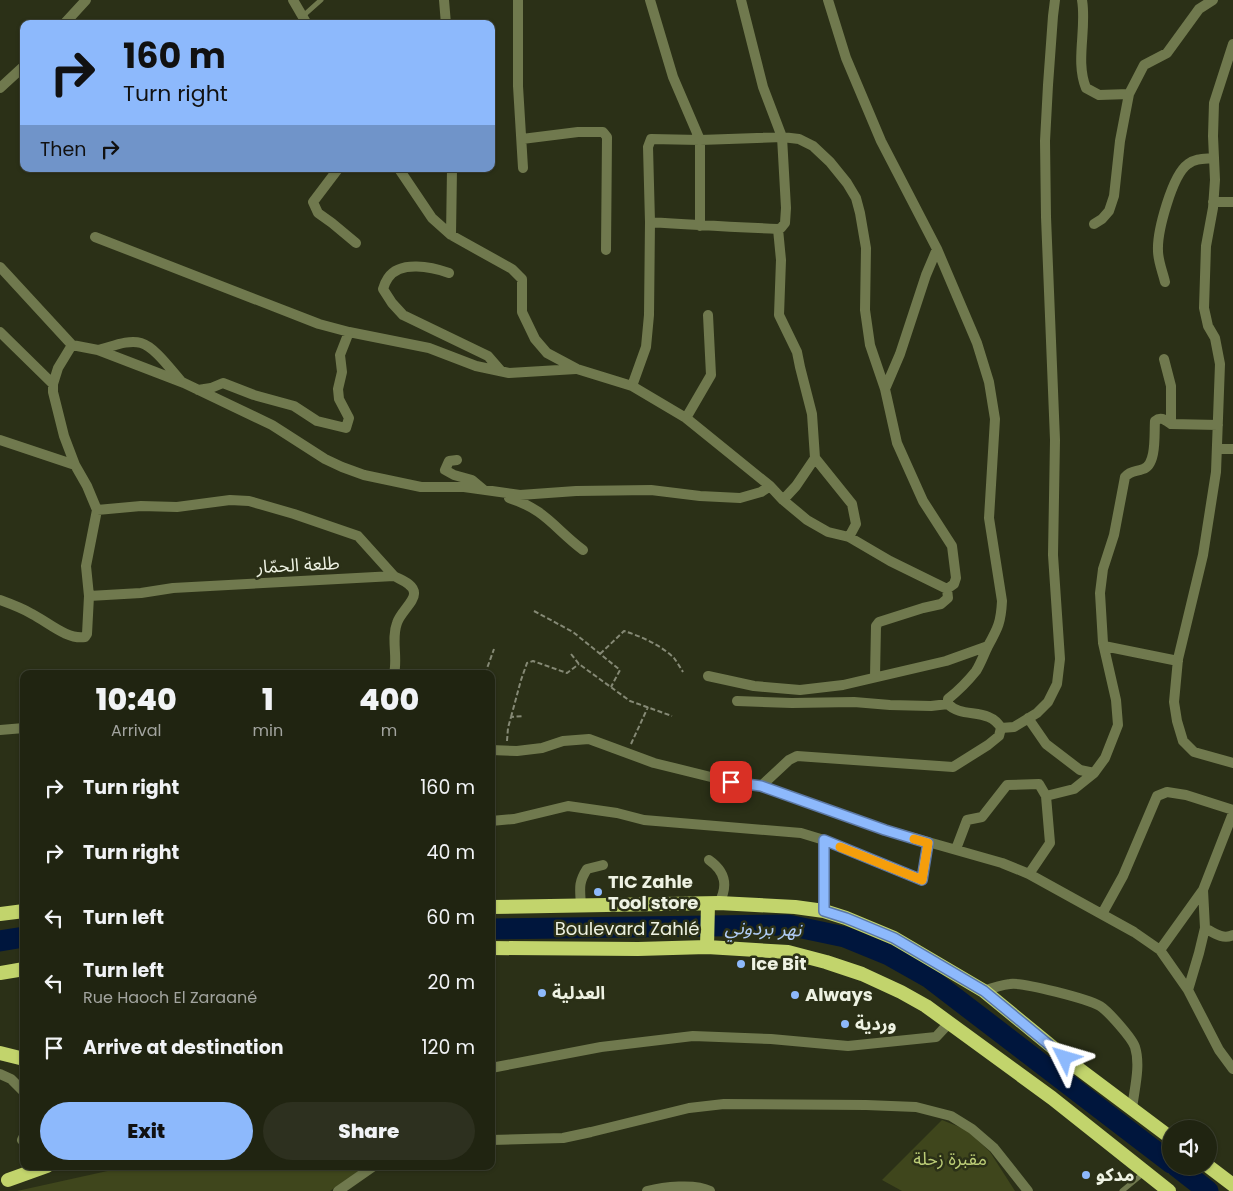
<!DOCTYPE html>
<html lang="en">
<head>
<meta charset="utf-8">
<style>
	body { margin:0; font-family:Poppins,"Noto Sans Arabic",sans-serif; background:#2d301f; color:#f1f3f6; height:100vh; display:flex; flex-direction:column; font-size:19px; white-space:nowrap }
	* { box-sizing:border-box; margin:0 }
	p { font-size:16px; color:#a2a49f }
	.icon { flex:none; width:28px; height:28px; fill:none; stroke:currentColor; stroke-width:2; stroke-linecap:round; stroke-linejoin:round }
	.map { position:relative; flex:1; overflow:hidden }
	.side { position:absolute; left:20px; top:670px; width:475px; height:500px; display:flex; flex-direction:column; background:#202411; border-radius:10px; box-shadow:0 1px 4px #0004,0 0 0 1px #3d4131 }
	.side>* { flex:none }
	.banner { position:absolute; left:20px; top:20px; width:475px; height:152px; border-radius:10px; box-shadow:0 1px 4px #0004,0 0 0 1px #3d4131; background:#8db9fc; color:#111; overflow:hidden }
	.buttons { position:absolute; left:1162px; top:1120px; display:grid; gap:10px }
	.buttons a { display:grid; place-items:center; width:55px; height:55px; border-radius:50%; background:#202411; box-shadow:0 1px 4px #0004,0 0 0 1px #3d4131; font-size:25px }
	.pin { position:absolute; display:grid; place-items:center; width:42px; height:42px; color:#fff; margin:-21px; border-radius:10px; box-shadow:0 2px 8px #0006 }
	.me { position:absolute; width:55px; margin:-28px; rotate:310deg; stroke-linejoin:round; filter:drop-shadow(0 0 4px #0008) }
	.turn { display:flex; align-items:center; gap:18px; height:105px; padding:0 20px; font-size:22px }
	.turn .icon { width:65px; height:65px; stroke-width:2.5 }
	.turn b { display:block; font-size:35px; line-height:42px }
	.then { display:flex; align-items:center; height:48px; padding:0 20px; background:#0003; gap:10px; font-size:19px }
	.eta { display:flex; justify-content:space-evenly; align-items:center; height:85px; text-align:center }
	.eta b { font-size:30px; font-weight:800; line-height:35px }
	.primary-button { display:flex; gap:10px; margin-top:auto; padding:10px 20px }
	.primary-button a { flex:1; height:58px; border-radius:30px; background:#8db9fc; color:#111; font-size:20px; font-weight:800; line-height:58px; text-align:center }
	.primary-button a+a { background:#2d301f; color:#f1f3f6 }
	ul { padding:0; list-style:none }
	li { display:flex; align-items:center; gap:15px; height:65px; padding:0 20px }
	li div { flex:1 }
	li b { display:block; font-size:19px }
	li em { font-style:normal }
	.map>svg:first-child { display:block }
	.green { fill:#3f461c }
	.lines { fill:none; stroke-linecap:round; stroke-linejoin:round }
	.river { stroke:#00163d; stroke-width:21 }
	.path { stroke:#858975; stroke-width:2; stroke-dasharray:5 2.5; stroke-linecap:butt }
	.service { stroke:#70794e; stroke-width:5 }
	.minor { stroke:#70794e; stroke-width:10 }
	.tertiary { stroke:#70794e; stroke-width:10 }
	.trunk { stroke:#c2d46c; stroke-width:14 }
	.route-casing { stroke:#5c78a4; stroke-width:12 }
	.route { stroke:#8db9fc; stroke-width:9 }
	.slow { stroke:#f59e0b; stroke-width:9 }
	.poi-dot { fill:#8db9fc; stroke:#2b3017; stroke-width:2 }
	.labels { text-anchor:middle; stroke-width:5; stroke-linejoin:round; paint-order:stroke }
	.street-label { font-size:18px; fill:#eef2e3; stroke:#2b3017 }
	.poi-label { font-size:18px; font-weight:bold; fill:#eef2e3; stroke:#2b3017; text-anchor:start }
	.park-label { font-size:18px; fill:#bbcc76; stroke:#2b3017 }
	.water-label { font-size:19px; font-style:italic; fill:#b1cdf7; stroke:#2b3017 }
</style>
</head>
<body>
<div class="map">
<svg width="1233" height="1191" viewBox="0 0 1233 1191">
	<rect width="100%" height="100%" fill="#2b3017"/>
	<!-- green -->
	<path class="green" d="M942,1120L967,1130L990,1152L1015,1191H902L882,1180Z
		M130,1166H366L330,1191H17Z"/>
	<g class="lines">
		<!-- river -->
		<path class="river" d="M491,929L788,925L845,937L889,955L928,977L1171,1163
			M0,941L24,937
			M1176,1166L1208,1191"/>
		<!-- path -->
		<path class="path" d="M534,611L573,632L620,670L611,687
			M571,654L579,664L630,701L672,716
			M600,654L624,631C640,636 661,645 674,658C677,662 680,667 683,672
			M485,674L494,649
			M511,717L521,680L527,663L533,661L567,673L579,664
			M507,741L508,728L511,717L524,716
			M631,744L648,707"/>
		<!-- service -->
		<path class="service" d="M303,16L321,0
			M1122,1191L1145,1172"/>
		<!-- minor -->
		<path class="minor" d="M293,0L307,24
			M444,0L446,24
			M518,0V86L523,168
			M650,0L673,77L700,140V226
			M1082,0C1087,29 1075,61 1086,88L1099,95L1129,94
			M64,24L86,0
			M1233,44L1214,103L1213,136L1215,180L1213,208L1206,246L1204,308L1208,326L1215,338L1220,364L1216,472L1203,555L1178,659L1174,702L1177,721L1183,741L1194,752L1233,763
			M0,88L24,66
			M522,139L578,132H603L607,137L606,250
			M338,169L313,202L318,213L332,223L356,243
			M399,169L432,218L451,235L512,269L522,279V312L535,339L547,353L577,369L632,386L686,418L770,486L783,500L807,520L828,532L849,537L890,561L947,589L954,584L956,578L952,546L923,501L897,443L885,389L900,354L926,275L937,249
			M1213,202H1233
			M650,222C693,225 735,227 778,229L781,228L785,223L786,208L782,137L763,87L741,0
			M1094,224L1102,219L1109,211L1114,196L1120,141L1129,94L1144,65L1167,53L1199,9L1213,0
			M778,229L781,260L779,315L797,352L800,367L812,414L815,458L796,486L783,500
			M451,235L452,169
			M95,237L319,324L349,332L429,348L476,366L509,373L576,369
			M0,267L72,345L98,350L184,383L272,425L325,459L342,467L364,475L421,487H464L520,495L576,491L651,490L700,496L740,498L761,492L770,486
			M449,273C432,267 400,260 388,278C386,281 384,285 383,289L392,303L403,315L488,356L501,371
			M1165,282C1163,273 1158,261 1158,251C1157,232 1172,175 1188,164C1196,158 1204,159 1214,158
			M0,332L53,384
			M98,350C111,347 128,339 141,343C155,347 171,370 181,381
			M1164,359L1171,386V424L1218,425
			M632,386L646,347L649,315L650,222L648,147L651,139L700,140L782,137L799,139L813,146L830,162L847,183L856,198L860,213L866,248L865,310L870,345L885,389
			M198,390L211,388L223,383L254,395L294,406L317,421L346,428L349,418L339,399L338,389L342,372L340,355L349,332
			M686,418L711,375L708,315
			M0,440L75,465
			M1217,449H1233
			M815,458L852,504L856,524L849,537
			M457,460L449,461L445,470L454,475L472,480L484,490
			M509,498C545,509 555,529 583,550
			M97,510L141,506L177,507L230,500L249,501L294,514L358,536L394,576
			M89,596L141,593L173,588L394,576C401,580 414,584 414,593C415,601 400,613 397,623C391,639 398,657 394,674
			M0,600C11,604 22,608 32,614C48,622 67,640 85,637L87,634L89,596L86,566L97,510L87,486L75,465L64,436L53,392V384L58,368L72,345
			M1104,646L1178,661
			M708,676L754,686L800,690L843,685L946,661L988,646
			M875,676L876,626L879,622L923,608L941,604L948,598L947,589
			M737,701L792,703L854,702L890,705L931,706L948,704
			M1028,718L1046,744L1080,770L1094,773
			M1001,728L1014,727L1037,713L1048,702L1057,684L1060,659L1053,555L1055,440L1046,217L1045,141L1048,85L1053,16L1055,0
			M0,730L24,728
			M491,750L517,751L542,748L563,741L589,739L654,763L731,782L761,786L886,830L1002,863L1029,874L1134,932L1160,950L1188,990L1219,1050L1233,1069
			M761,786L789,760L797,756L953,767L988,745L999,736L1001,728C989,707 962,719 948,704V699C958,691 968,681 976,671C981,663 984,654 988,646C998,628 1001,622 1002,601L989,518L995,419L989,382L977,343L937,249L881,141L846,58L828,0
			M491,821L514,819L568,806L617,813L644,820L801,833L824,840L922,880L928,843
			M956,849L967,820L982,817L1007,785L1039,784L1046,796
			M709,860C726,872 728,886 719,903
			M1029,874L1050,843L1046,796L1074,789L1094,773L1105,758L1118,725L1116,700L1103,643L1100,593L1103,569L1114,535L1125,477C1131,470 1136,472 1143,469C1157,465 1154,433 1155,421C1161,416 1165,420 1171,424
			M581,905C580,889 578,883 587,869L603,865
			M824,911V840
			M1102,914L1123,876L1157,796L1167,792L1186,795L1233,810
			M1205,928C1214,933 1223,940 1233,935
			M1160,950L1203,890L1233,813
			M1188,990L1199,953L1205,928L1203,890
			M984,991C992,988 1001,985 1010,984C1023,982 1088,999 1100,1006C1108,1011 1132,1038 1135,1047C1141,1066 1134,1090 1132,1109
			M0,1074L11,1079L24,1092
			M24,1136L22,1140L24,1142"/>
		<!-- tertiary -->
		<path class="tertiary" d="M491,1068L601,1047L693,1036L771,1039L848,1046L936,1037L949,1023
			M491,1140L563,1138L591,1132L689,1108L724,1104L866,1105L916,1107L951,1116L972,1129L994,1148L1028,1191
			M338,1191L374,1166
			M647,1191C663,1187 695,1183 710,1191"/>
		<!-- trunk -->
		<path class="trunk" d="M491,907L719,903L795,907L824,911L846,918L894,938L984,991L1079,1069L1171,1138
			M0,914L24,911
			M707,947L708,904
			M491,948L638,949L707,947L788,952L826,962L862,974L901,992L926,1006L1052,1098L1169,1191
			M0,973L24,969
			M0,1053L24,1059
			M1208,1166L1233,1185
			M8,1180L47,1166"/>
	</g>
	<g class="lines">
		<!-- route casing -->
		<g class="route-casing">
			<path id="route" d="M731,782L761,786L885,830L928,843L922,880L824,840V911L846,918L894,938L984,991L1065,1058"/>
		</g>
		<!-- route -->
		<use href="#route" class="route"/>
		<!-- slow -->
		<path class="slow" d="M840,847L922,880L928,843L914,839"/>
	</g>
	<!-- markers -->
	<g class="poi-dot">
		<circle cx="598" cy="892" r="5"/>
		<circle cx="741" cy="964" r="5"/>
		<circle cx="542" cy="993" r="5"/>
		<circle cx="795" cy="995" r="5"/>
		<circle cx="845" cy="1024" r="5"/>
		<circle cx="1086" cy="1175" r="5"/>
	</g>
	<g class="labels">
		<!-- street labels -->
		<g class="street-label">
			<text transform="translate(298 565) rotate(-3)" y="6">طلعة الحمّار</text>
			<text x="627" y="935">Boulevard Zahlé</text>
		</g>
		<!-- poi labels -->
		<g class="poi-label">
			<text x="608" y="888">TIC Zahle<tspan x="608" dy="21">Tool store</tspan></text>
			<text x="751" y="970">Ice Bit</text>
			<text x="552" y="999">العدلية</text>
			<text x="805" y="1001">Always</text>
			<text x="855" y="1030">وردية</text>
			<text x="1096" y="1181">مدكو</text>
		</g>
		<!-- park labels -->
		<g class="park-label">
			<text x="950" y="1165">مقبرة زحلة</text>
		</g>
		<!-- water labels -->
		<g class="water-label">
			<text transform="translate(763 928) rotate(2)" y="7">نهر بردوني</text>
		</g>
	</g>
</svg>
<div class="buttons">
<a><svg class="icon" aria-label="sound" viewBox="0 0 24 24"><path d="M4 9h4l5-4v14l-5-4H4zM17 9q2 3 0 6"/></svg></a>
</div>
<div class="pin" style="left:731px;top:782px;background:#d93025"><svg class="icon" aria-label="arrive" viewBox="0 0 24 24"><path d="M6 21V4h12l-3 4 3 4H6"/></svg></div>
<svg class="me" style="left:1065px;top:1058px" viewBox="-20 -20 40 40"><path d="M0-17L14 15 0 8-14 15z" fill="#8db9fc" stroke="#fff" stroke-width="4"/></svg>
<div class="banner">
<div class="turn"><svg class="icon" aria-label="right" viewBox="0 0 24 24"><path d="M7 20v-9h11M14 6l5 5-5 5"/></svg><div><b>160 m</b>Turn right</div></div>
<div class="then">Then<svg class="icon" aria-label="right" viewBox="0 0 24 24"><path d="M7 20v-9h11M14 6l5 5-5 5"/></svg></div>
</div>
<section class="side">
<div class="eta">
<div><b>10:40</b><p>Arrival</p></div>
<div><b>1</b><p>min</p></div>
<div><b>400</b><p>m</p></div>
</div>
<ul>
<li><svg class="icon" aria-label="right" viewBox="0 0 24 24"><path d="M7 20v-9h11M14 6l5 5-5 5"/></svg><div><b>Turn right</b></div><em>160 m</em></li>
<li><svg class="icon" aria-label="right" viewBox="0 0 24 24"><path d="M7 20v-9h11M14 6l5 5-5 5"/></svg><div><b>Turn right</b></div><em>40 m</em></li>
<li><svg class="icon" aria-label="left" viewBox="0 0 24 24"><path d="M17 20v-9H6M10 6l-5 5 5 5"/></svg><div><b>Turn left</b></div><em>60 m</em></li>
<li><svg class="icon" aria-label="left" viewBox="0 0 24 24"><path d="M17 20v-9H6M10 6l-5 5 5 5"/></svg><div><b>Turn left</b><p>Rue Haoch El Zaraané</p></div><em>20 m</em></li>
<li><svg class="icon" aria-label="arrive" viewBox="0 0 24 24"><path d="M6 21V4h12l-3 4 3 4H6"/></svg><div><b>Arrive at destination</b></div><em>120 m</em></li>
</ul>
<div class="primary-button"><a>Exit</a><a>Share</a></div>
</section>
</div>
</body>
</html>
